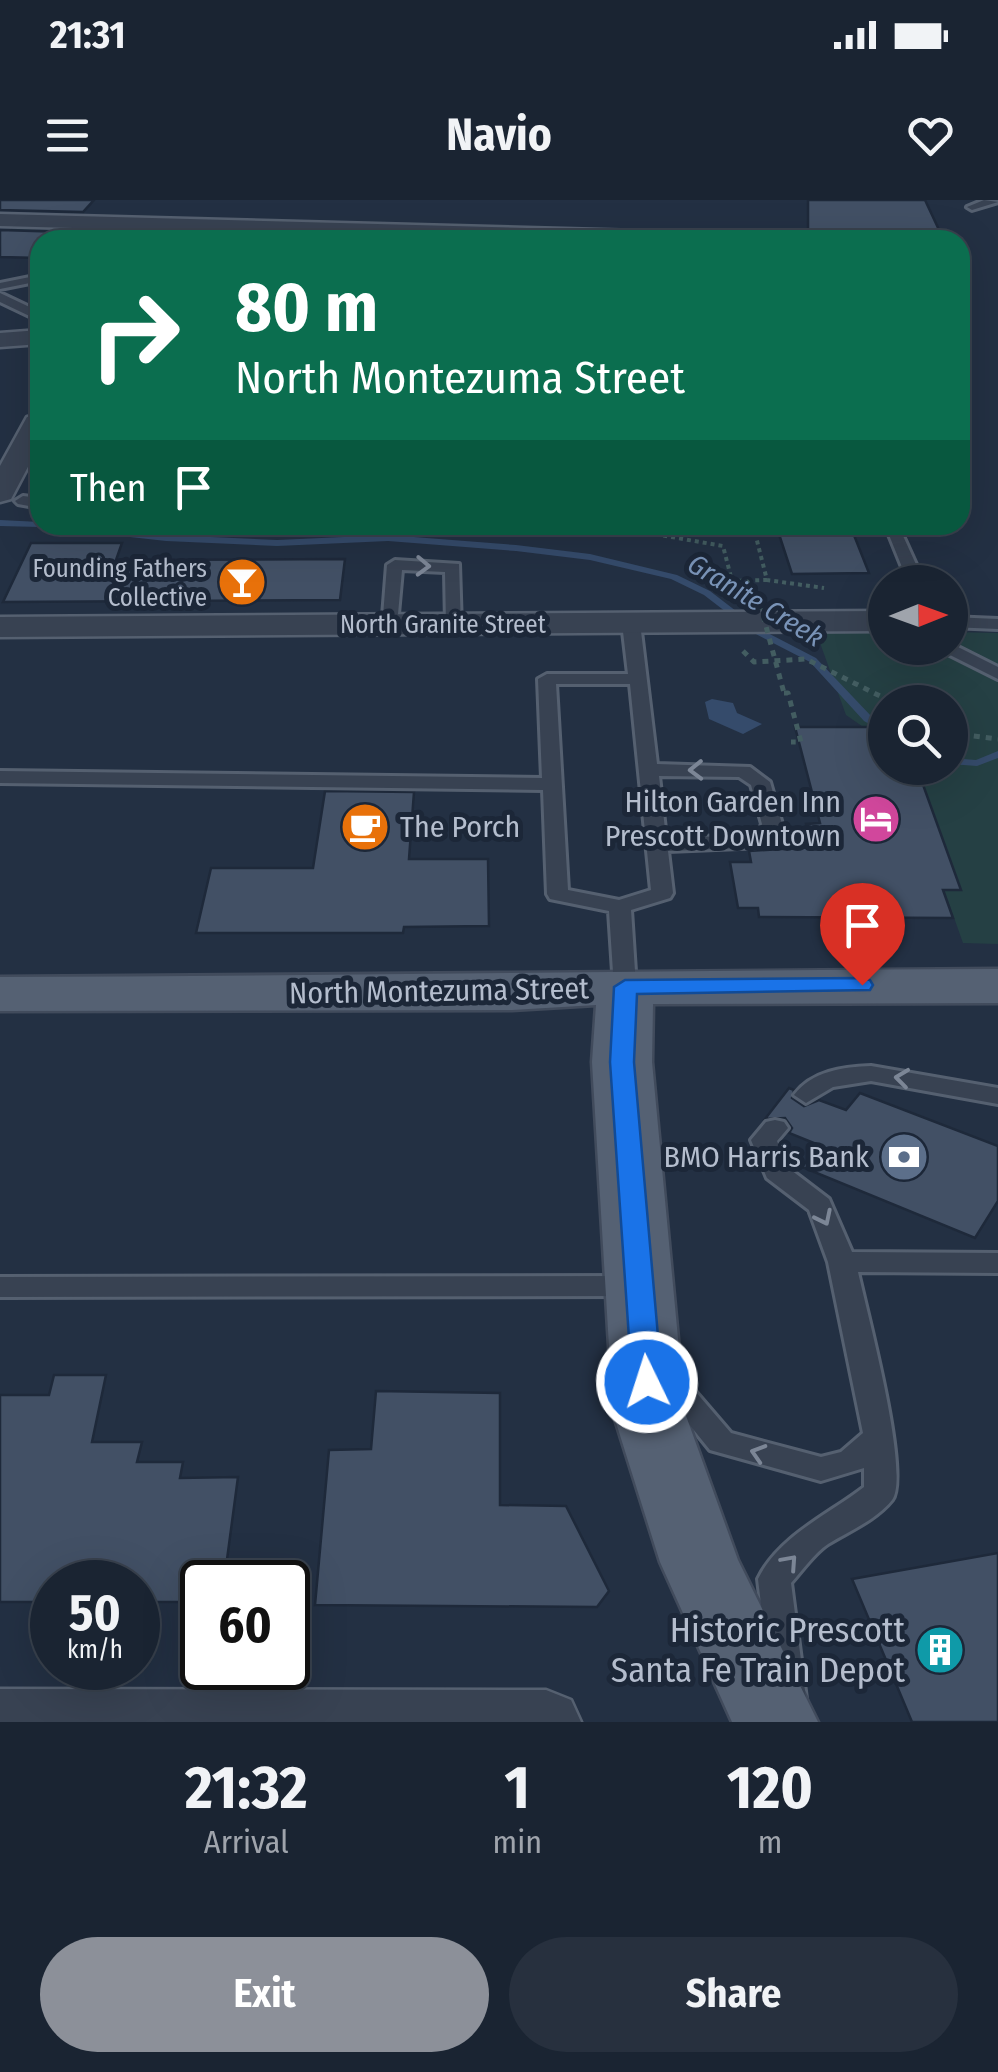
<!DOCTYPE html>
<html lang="en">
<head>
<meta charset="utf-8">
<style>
	body { margin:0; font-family:"Fira Sans Condensed",sans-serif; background:#27303e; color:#f1f3f6; height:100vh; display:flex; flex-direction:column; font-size:38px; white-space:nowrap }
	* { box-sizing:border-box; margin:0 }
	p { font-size:32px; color:#9fa4ac }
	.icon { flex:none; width:55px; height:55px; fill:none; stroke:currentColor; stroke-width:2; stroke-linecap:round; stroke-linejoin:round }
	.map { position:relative; height:1522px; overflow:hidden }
	.sheet { display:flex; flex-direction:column; background:#1a2432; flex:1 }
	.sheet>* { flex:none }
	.top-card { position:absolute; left:30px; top:30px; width:940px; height:305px; border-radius:30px; box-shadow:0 10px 40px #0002,0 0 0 2px #38414d; background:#0b6e4f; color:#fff; overflow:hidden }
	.needle { width:65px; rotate:89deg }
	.tools { position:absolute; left:868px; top:365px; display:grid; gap:20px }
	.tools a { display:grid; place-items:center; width:100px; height:100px; border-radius:50%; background:#1a2432; box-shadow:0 10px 40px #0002,0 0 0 2px #38414d; font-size:50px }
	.speed { position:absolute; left:30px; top:1360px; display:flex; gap:20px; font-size:50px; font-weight:700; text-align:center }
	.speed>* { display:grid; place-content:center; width:130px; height:130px; border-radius:50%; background:#1a2432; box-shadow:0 10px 40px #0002,0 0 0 2px #38414d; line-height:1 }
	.speed small { font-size:25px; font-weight:400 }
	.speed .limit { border:5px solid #111; border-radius:15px; background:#fff; color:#111 }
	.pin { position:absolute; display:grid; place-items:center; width:85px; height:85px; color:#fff; margin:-102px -42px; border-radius:50% 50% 50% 0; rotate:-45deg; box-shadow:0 0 10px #0007 }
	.pin .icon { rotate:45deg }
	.me { position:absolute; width:110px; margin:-55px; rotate:356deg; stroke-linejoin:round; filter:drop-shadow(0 0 8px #0008) }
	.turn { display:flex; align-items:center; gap:35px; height:210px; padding:0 40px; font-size:45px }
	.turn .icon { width:130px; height:130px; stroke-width:2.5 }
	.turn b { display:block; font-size:70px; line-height:85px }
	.then { display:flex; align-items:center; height:95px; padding:0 40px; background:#0003; gap:20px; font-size:38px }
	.eta { display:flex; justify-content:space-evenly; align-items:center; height:170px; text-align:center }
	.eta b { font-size:60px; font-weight:700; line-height:70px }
	.button { display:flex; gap:20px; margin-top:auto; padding:20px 40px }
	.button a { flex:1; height:115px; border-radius:60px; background:#8c9099; color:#fff; font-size:40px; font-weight:700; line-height:115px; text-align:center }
	.button a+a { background:#27303e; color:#f1f3f6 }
	.status { display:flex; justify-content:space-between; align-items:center; height:70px; padding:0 50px; background:#1a2432; direction:ltr }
	.status svg { height:28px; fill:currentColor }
	header { display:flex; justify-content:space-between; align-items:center; height:130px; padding:0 40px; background:#1a2432; font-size:45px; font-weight:700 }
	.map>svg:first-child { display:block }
	.green { fill:#254044 }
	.water { fill:#354b6b }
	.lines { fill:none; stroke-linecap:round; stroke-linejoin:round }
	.stream { fill:#354b6b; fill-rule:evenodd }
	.building { fill:#425065; stroke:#1e293a; stroke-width:2.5 }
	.service-casing { stroke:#556070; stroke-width:6 }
	.minor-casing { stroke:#556070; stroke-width:5 }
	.primary-casing { stroke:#414b5c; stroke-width:5 }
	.path-far1 { stroke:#435d61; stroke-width:4; stroke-dasharray:4 4; stroke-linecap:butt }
	.path { stroke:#435d61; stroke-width:5; stroke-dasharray:6 6; stroke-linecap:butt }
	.service { fill:#384252; fill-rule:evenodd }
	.minor { fill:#384252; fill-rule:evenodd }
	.primary { fill:#556173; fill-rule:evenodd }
	.path-bridge { stroke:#435d61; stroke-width:5; stroke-dasharray:6 6; stroke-linecap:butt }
	.oneway { stroke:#7c8696 }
	.route { fill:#1a73e8; stroke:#114b97; stroke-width:2.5 }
	.labels { text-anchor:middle; stroke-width:10; stroke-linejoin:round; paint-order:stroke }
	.far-poi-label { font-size:25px; fill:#b4bdcd; stroke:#1c2738; text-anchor:end }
	.far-street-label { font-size:25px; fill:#b4bdcd; stroke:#1c2738 }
	.far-water-label { font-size:28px; font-style:italic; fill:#7993b7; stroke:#1c2738 }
	.poi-label { font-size:30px; fill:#b4bdcd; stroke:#1c2738; text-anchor:end }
	.street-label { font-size:30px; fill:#b4bdcd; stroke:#1c2738 }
	.near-poi-label { font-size:35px; fill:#b4bdcd; stroke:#1c2738; text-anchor:end }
</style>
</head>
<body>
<div class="status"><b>21:31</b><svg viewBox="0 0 49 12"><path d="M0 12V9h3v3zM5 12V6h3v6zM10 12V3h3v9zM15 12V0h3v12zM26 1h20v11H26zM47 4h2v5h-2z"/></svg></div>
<header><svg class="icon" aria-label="menu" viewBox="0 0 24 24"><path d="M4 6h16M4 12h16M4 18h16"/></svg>Navio<svg class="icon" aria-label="heart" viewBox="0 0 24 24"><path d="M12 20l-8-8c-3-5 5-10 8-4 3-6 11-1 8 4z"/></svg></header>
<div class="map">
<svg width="998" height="1522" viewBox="0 0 998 1522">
	<rect width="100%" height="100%" fill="#233043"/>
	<!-- green -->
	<path class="green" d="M0,29L161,33L154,40L0,39Z
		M815,429L885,430V448H950V432L998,433V744L963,743L901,568H950V502H885V542L846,515Z"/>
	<!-- water -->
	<path class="water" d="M712,499L733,503L737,513L762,524L743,534L709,519L705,502Z"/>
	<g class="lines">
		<!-- stream -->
		<path class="stream" d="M0,320L40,322V325H66L166,335L277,340L388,335L516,345L590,354L677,375L710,391L758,428L816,458L872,517L885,525V533L864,521L810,462L752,432L704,395L671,379L590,360L516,351L388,341L277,346L166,341L40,327L0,326Z
			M998,551V558L977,566L950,564V558L976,560Z"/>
	</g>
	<!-- building -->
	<path class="building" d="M0,0H94L83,12L0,10Z
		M808,0H925L940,32L808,30Z
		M0,30L66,32L59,40H40V58L0,57Z
		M776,325H850L869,373L792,374Z
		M31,343H122L116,360L345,359L340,400L3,402Z
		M795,527H880L885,542V568H917L961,690H943L953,718L759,717L758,708H738L730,662H751L749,651L811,647L806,624L820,623Z
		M325,591L414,592L409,659H488L489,726L404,727L403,733H196L211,668H313Z
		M789,888L794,890L792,898L804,906L819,900L846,910L860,893L998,946V1001L975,1038L802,967L819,945L789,933L792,928L785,918L765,919Z
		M54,1175H106L92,1242H142L137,1262H183L180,1278L238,1277L224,1382H202V1402H138V1382H52V1402H0V1195H49Z
		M376,1191L500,1193V1305L566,1306L609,1391L597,1407L315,1405L329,1250L371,1249Z
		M998,1353V1522H912L852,1379Z"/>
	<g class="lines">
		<!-- service casing -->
		<g class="service-casing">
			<path id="service" d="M984,0L998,2L972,10L967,7Z
				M177,22L186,24L173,40H162Z
				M40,75V81L0,89V83Z
				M0,93L40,112V121L0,102Z
				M23,296L40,298V308L18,304L15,301Z
				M885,325L899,327L924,382H908Z
				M395,360L459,364L461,428L455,429L446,424L445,372L402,370L397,425L388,430L382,429L387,365Z
				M950,417L998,419V429L950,427Z
				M631,418L640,423L657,564L750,567L770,582L782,624L771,645L764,647L668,651L673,693L670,698L631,710L636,787L633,792L625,794L614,787L609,711L550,699L547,694L543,590L0,583V571L542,578L538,479L547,474H628L622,423ZM556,484H630L651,690L619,700L568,690ZM659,576L739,577L751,585L762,624L757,635L666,638Z
				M950,443L998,467V479L944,452L942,448H950Z
				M871,866L998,888V904L871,881L833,887L806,903L794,895C812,871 843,867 871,866Z
				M775,920L784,922L788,928L777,941L787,967L829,999L852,1052L998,1053V1073L858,1072C866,1109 911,1275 892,1300C876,1320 849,1331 828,1344C814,1353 802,1371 791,1383L809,1522H775L758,1379C779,1336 828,1315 864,1287V1268L821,1281L710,1250L651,1177L656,1169L666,1166L676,1169L731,1233L821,1257L841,1252L863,1233L828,1062L809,1010L767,978L751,940L766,922Z
				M636,1076L646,1079L650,1086L646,1093L636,1096L0,1097V1077Z"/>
		</g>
		<!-- minor casing -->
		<g class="minor-casing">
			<path id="minor" d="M0,14L753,34L764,40H512L0,26Z
				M40,130V144L0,147V133Z
				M40,215V244L11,299L0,302V266L27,217Z
				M885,411V431L0,437V417Z
				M0,1489L546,1490L571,1500L581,1522H0Z"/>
		</g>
		<!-- primary casing -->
		<g class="primary-casing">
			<path id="primary" d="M998,769V803L653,804L652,862L685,1213L738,1360L818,1522H732L660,1362L613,1213L592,862L596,805L512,810L0,811V777C333,776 665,770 998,769Z"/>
		</g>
		<!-- path-far1 -->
		<path class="path-far1" d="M153,325H190
			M536,325L620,328L723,346L732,381L767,380
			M753,325L767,380L824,388"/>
		<!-- path -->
		<path class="path" d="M743,451L754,462L806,459L892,502
			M784,493H788L801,542H791
			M950,533L998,539"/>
		<!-- service -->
		<use href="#service" class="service"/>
		<!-- minor -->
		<use href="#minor" class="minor"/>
		<!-- primary -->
		<use href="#primary" class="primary"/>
		<!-- path-bridge -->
		<path class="path-bridge" d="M760,404L784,493"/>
	</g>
	<!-- one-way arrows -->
	<defs><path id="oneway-chevron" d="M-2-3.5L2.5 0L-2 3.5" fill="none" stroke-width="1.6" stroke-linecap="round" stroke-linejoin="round" transform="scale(2.5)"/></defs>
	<g class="oneway">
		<use href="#oneway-chevron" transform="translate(423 366) rotate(2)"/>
		<use href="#oneway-chevron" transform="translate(696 570) rotate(179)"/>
		<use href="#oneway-chevron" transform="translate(902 878) rotate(-173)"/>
		<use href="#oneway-chevron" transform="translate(824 1018) rotate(64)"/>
		<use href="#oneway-chevron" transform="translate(758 1253) rotate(-163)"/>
		<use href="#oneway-chevron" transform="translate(790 1362) rotate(-48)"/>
	</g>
	<!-- route -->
	<path class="route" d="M862,778L870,780L873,785L870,790L637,794L634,862L662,1182L657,1191L647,1194L637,1191L632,1182L610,862L614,787L625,780Z"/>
	<!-- icons -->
	<defs>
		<g id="bar-disc" transform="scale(2.5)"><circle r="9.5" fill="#e8710a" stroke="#1c2738"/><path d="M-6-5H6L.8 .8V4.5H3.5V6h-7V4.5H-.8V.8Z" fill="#fff"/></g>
		<g id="hotel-disc" transform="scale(2.5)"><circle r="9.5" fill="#d1479c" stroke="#1c2738"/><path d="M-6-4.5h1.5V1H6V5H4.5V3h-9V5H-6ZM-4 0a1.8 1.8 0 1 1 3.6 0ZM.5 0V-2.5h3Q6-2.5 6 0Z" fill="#fff"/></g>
		<g id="cafe-disc" transform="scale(2.5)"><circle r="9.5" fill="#e8710a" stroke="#1c2738"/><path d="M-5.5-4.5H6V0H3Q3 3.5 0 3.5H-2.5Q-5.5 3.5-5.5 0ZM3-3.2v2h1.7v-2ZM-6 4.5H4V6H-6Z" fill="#fff"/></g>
		<g id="bank-disc" transform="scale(2.5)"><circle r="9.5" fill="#5c6f8a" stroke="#1c2738"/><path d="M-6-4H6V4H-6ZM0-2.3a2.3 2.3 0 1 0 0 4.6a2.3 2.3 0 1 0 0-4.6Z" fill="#fff"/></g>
		<g id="building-disc" transform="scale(2.5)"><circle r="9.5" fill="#0f9aa8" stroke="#1c2738"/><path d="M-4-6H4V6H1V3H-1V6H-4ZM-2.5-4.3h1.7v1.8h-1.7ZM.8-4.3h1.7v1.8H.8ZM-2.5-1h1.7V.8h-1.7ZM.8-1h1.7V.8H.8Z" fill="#fff"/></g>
	</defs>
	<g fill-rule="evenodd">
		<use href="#bar-disc" x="242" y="382"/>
		<use href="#hotel-disc" x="876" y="619"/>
		<use href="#cafe-disc" x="365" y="627"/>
		<use href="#bank-disc" x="904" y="957"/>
		<use href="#building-disc" x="940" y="1450"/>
	</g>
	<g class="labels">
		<!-- far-poi labels -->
		<g class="far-poi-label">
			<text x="207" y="377">Founding Fathers<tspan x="207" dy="29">Collective</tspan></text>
		</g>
		<!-- far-street labels -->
		<g class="far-street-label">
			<text x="443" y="433">North Granite Street</text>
		</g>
		<!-- far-water labels -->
		<g class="far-water-label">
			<text transform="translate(756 400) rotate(31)" y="10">Granite Creek</text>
		</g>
		<!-- poi labels -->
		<g class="poi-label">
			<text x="841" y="612">Hilton Garden Inn<tspan x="841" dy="34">Prescott Downtown</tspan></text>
			<text x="400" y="637" text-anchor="start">The Porch</text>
			<text x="869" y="967">BMO Harris Bank</text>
		</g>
		<!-- street labels -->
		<g class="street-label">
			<text transform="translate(439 791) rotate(-1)" y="10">North Montezuma Street</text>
		</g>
		<!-- near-poi labels -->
		<g class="near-poi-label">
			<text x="905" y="1442">Historic Prescott<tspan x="905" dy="40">Santa Fe Train Depot</tspan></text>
		</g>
	</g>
</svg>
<div class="tools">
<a><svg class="needle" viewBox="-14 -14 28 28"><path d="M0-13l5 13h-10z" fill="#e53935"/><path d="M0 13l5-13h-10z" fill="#9fa4ac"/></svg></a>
<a><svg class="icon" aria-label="search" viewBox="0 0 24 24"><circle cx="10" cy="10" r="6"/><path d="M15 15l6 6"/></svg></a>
</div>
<div class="speed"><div>50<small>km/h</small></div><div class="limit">60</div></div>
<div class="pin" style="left:862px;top:785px;background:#d93025"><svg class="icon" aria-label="arrive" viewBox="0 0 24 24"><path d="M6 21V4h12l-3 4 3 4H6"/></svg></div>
<svg class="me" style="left:647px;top:1182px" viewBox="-20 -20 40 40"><circle r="17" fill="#1a73e8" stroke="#fff" stroke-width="3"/><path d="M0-11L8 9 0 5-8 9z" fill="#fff"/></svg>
<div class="top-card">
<div class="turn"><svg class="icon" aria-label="right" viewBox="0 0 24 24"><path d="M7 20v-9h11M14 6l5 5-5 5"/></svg><div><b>80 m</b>North Montezuma Street</div></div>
<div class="then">Then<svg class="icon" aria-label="arrive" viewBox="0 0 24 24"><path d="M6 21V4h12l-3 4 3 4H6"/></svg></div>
</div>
</div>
<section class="sheet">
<div class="eta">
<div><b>21:32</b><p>Arrival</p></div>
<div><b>1</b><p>min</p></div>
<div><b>120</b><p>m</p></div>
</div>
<div class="button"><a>Exit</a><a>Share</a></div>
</section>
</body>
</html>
